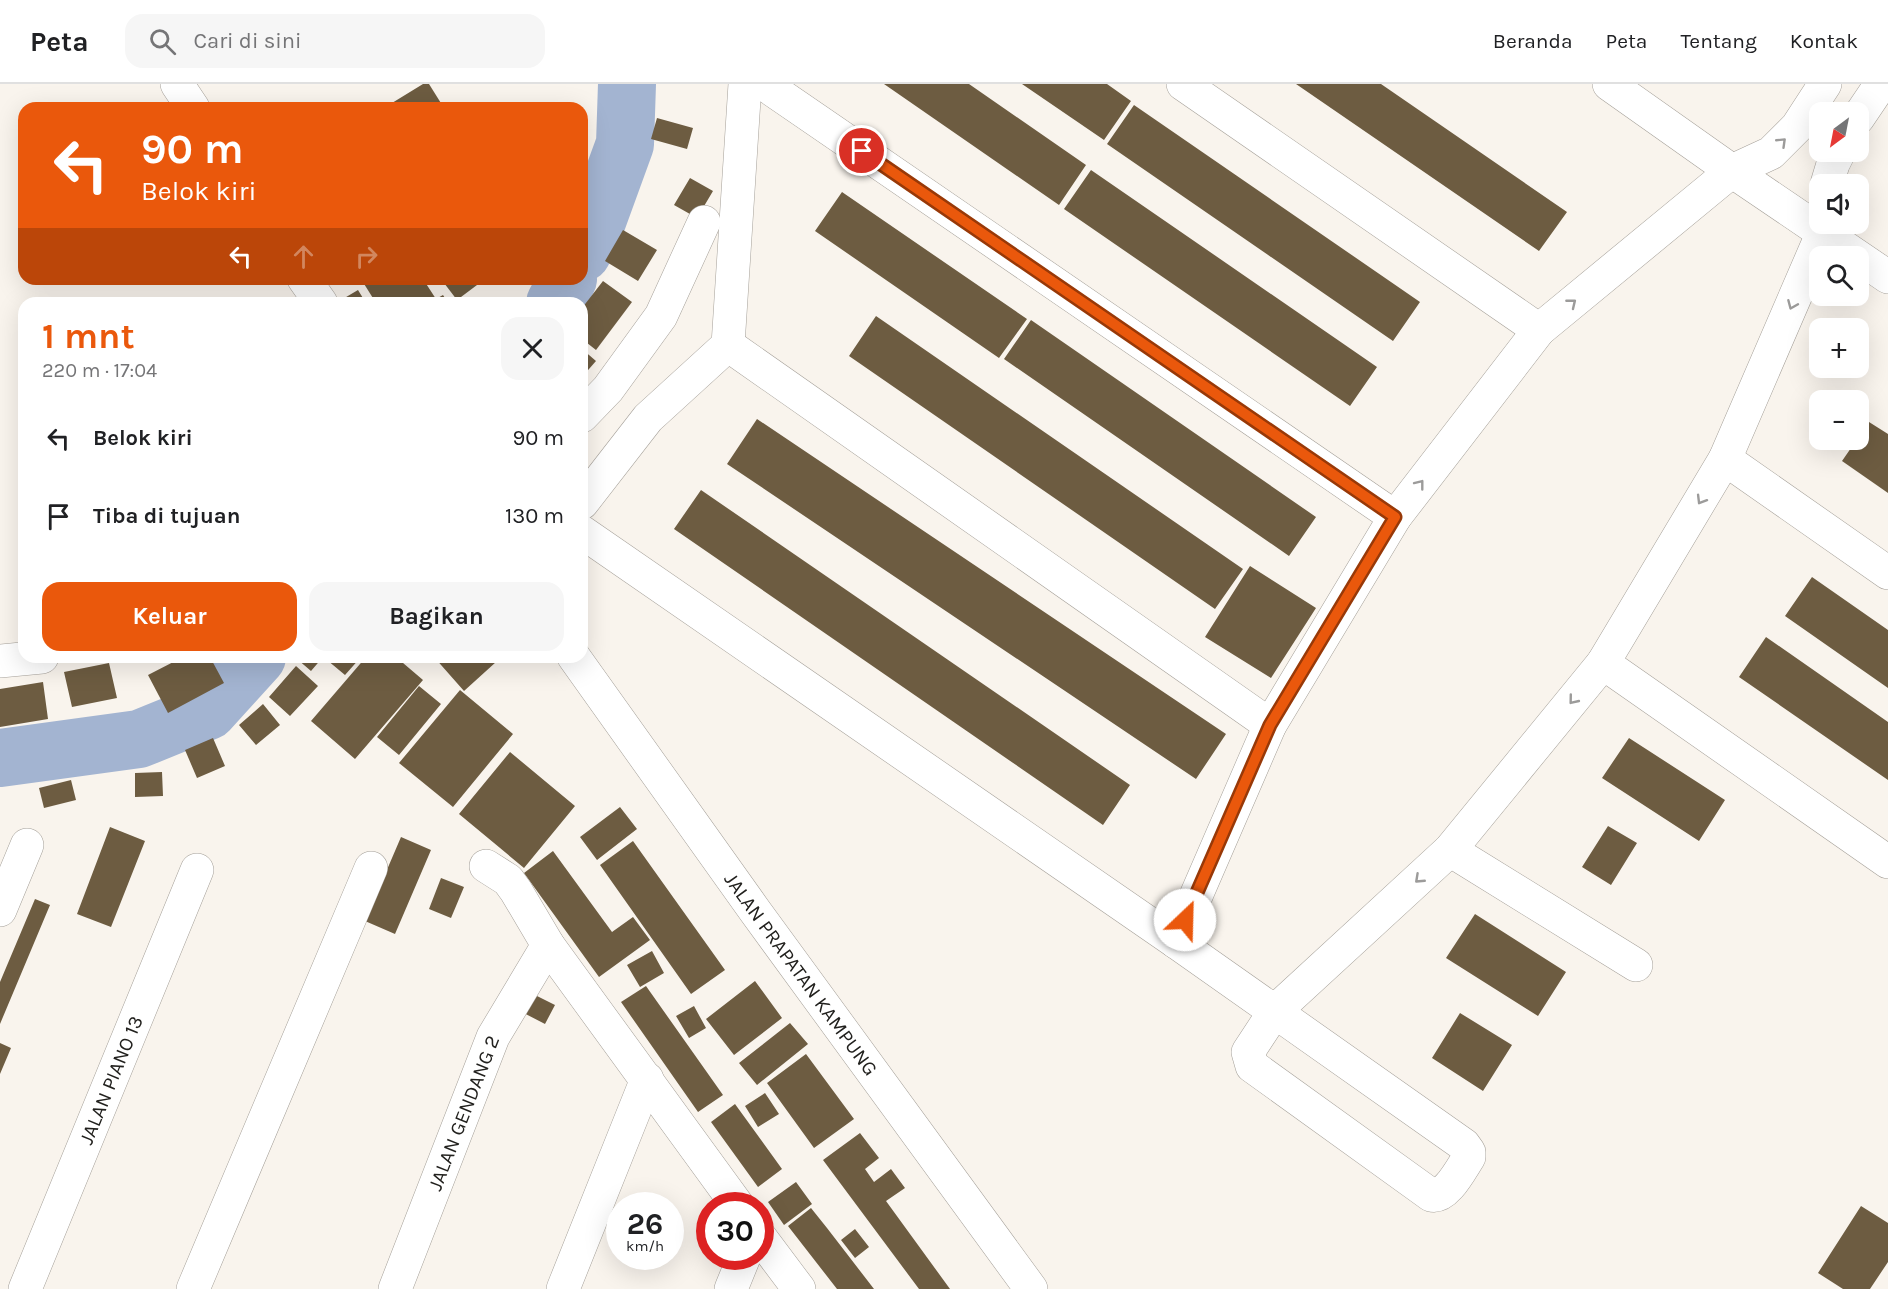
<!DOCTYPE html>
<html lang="id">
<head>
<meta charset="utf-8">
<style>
	body { margin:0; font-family:Karla,sans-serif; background:#f6f6f6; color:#202124; height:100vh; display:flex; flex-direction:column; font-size:22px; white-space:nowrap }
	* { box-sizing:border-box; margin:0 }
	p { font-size:20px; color:#757577 }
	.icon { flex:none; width:33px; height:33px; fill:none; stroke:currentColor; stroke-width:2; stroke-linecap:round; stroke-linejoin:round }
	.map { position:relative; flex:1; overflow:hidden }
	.panel { position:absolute; left:18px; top:213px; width:570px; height:366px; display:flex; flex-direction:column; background:#fff; border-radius:18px; box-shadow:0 6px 24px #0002 }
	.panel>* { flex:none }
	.guide { position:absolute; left:18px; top:18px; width:570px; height:183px; border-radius:18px; box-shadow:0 6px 24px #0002; background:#ea580c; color:#fff; overflow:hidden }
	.needle { width:39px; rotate:212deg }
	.fabs { position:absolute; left:1809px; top:18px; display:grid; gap:12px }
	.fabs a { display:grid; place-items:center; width:60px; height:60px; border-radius:12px; background:#fff; box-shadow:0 6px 24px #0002; font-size:30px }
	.speed { position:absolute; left:606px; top:1108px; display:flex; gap:12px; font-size:30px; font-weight:700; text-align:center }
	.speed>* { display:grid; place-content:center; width:78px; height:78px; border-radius:50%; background:#fff; box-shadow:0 6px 24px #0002; line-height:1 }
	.speed small { font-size:15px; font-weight:400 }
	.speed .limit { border:9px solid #d22; background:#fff; color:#111 }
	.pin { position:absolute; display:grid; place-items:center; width:51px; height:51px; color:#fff; margin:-26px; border:3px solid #fff; border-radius:50%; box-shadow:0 2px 6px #0007 }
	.me { position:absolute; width:66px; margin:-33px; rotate:24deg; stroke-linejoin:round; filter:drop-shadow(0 0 4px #0008) }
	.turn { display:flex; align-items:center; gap:21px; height:126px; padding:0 24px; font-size:27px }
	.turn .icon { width:78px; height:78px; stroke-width:2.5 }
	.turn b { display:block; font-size:42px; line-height:51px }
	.lanes { display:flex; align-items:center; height:57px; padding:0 24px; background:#0003; justify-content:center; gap:30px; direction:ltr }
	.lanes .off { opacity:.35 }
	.round { display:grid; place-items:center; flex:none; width:63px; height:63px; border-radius:18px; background:#f6f6f6 }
	.overview { display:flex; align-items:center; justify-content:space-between; height:102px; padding:0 24px }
	h1 { font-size:36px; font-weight:700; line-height:45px; color:#ea580c }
	.action { display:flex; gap:12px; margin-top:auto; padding:12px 24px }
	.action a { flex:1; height:69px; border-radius:18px; background:#ea580c; color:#fff; font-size:24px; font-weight:700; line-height:69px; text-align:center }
	.action a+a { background:#f6f6f6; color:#202124 }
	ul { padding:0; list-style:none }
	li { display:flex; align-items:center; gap:18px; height:78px; padding:0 24px }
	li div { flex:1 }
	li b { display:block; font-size:22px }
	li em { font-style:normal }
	header { display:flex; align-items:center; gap:36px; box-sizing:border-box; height:84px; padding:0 30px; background:#fff; border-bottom:2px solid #e0e0e0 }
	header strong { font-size:28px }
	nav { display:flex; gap:33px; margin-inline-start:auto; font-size:21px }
	.search { width:420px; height:54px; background:#f6f6f6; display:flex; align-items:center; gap:15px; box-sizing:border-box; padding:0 21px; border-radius:18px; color:#757577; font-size:22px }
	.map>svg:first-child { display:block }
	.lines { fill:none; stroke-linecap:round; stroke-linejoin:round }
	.river { stroke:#a3b4d1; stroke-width:58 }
	.building { fill:#6d5c41 }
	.minor-casing { stroke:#a5a099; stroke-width:34 }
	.minor { stroke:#fff; stroke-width:33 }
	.oneway { stroke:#9c9b9a }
	.route-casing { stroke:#983908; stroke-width:15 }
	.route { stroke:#ea580c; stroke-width:10 }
	.labels { text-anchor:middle; stroke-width:6; stroke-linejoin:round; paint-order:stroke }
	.street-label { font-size:20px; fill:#22211e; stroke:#fff }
</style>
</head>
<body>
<header>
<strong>Peta</strong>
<div class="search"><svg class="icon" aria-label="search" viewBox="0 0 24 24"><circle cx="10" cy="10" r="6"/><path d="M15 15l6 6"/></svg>Cari di sini</div>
<nav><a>Beranda</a><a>Peta</a><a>Tentang</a><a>Kontak</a></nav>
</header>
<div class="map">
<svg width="1888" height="1205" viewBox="0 0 1888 1205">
	<rect width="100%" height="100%" fill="#f9f4ed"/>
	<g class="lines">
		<!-- river -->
		<path class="river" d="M582,169L593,148L625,60L627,0
			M555,219L568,195
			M0,674L139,655L208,627L257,573"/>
	</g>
	<!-- building -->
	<path class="building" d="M423,0H429L444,24H395L392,19Z
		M884,0H969L1086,81L1059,121Z
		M1022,0H1107L1131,17L1104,56Z
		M1296,0H1381L1567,128L1539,167Z
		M1134,21L1420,218L1393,257L1107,60Z
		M657,34L693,44L687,65L651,55Z
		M1091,86L1377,283L1350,322L1064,125Z
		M690,94L713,107L697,134L674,121Z
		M842,108L1027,235L999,274L815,147Z
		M623,146L657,166L638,197L605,177Z
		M361,195H423L436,215L429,219H376Z
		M441,195H485L457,216Z
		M603,197L632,218L596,266L582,255V224Z
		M358,206L366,219H336Z
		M443,211L448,219H431L436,215Z
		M876,232L1243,485L1215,525L849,272Z
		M1031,236L1316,433L1289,472L1004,275Z
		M582,265L596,277L582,293Z
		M757,335L1226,650L1196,695L727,380Z
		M1869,338L1888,350V409L1842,377Z
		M701,406L1130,701L1103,741L674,445Z
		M1250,482L1316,524L1271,594L1205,553Z
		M1812,493L1888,546V604L1785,532Z
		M1766,553L1888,638V696L1739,593Z
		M183,573H210L224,599L168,629L148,591Z
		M298,573H323L311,587L297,575Z
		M330,573H361L345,591L327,576Z
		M366,573H396L423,596L355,675L311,637Z
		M434,573H492L496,578L464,607Z
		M109,579L117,614L72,623L64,588Z
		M296,582L318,602L290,632L269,613Z
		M43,598L48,635L0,643V605Z
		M419,602L441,620L399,671L377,653Z
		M460,606L513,650L453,723L399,679Z
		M263,620L280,641L256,661L239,641Z
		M213,654L225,682L197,694L185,666Z
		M1629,654L1725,716L1699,757L1602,694Z
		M510,668L575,722L524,784L459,730Z
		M162,688L163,712L135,713V689Z
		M71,696L76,716L44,724L39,704Z
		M620,723L637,745L597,776L580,753Z
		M1608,742L1637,759L1611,801L1582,783Z
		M110,743L145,757L111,843L77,830Z
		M401,753L431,766L395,850L365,837Z
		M633,757L725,886L691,910L600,781Z
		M553,767L612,848L633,833L650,856L599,893L524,789Z
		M441,794L464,803L451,834L429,825Z
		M35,815L50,821L0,940V898Z
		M1475,830L1566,888L1538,932L1446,874Z
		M652,867L664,889L640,903L627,881Z
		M755,897L782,934L734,971L706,935Z
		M646,902L723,1011L698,1028L621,918Z
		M525,906L555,921L545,940L516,925Z
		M694,922L706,944L689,954L676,932Z
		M1460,929L1512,961L1483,1007L1432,974Z
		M790,939L808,960L757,1001L739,979Z
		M0,959L11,964L0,990Z
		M806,970L854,1035L814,1064L767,999Z
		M765,1009L779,1030L758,1043L745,1022Z
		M735,1020L782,1085L758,1103L711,1038Z
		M860,1049L879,1074L865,1085L874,1098L891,1085L905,1104L886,1117L950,1205H919L823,1076Z
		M796,1098L812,1120L784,1141L768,1118Z
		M1861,1122L1888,1139V1178L1870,1205H1843L1818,1189Z
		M811,1124L827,1144L874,1205H837L788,1142Z
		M855,1145L869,1163L855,1174L841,1156Z"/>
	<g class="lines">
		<!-- minor casing -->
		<g class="minor-casing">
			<g id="minor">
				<path d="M177,0L193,24"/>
				<path d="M764,0L1395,433"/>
				<path d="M1183,0L1539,246"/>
				<path d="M1609,0L1732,87L1888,193"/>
				<path d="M1858,34L1881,0"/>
				<path d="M1827,100L1833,80L1839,68"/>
				<path d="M304,195L321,219"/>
				<path d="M728,261L1270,641"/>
				<path d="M582,332L608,305L661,232L704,138"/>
				<path d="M1725,375L1888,489"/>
				<path d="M582,419L648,334L728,261L745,0"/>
				<path d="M582,448L1176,858L1464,1061L1469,1068V1073C1461,1085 1446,1115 1431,1111L1252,982L1248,968L1275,927L1450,766L1603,579L1725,375L1823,148L1824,140"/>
				<path id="s1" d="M574,573L755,827L1031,1205"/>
				<path d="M0,577L42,573"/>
				<path d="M1603,579L1888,778"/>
				<path d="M1450,766L1636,881"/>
				<path d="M486,782L508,796L516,807L548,861L738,1122"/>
				<path d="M0,826L27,761"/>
				<path d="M1176,858L1270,641L1395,433L1539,246L1732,87L1771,69L1797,43L1825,0"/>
				<path d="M760,1153L799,1205"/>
				<path id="s2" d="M25,1205L197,786"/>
				<path d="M193,1205L371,784"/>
				<path id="s3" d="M395,1205L493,953L548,861"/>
				<path d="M563,1205L647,995"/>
				<path d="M731,1205L744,1173"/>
			</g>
		</g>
		<!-- minor -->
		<use href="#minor" class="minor"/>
	</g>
	<!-- one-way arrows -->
	<defs><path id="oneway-chevron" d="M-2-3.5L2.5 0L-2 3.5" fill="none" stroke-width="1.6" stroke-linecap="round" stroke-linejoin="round" transform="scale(1.5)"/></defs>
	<g class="oneway">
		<use href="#oneway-chevron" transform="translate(1782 58) rotate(-44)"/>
		<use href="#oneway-chevron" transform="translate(1572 219) rotate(-39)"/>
		<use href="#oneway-chevron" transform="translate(1792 221) rotate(113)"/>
		<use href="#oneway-chevron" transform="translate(1420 400) rotate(-52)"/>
		<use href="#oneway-chevron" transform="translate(1701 416) rotate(121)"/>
		<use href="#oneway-chevron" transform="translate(1573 616) rotate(129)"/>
		<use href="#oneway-chevron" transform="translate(1419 795) rotate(137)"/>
	</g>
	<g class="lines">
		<!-- route casing -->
		<g class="route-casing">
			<path id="route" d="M862,67L1395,433L1270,641L1185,836"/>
		</g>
		<!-- route -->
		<use href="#route" class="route"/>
	</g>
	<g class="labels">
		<!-- street labels -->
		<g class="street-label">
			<text dy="7" stroke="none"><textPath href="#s1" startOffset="390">JALAN PRAPATAN KAMPUNG</textPath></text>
			<text dy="7" stroke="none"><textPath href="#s2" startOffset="226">JALAN PIANO 13</textPath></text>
			<text dy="7" stroke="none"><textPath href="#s3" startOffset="189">JALAN GENDANG 2</textPath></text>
		</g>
	</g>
</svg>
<div class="fabs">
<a><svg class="needle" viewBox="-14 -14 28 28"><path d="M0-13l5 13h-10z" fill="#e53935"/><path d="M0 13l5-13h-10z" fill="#757577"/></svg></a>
<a><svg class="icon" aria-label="sound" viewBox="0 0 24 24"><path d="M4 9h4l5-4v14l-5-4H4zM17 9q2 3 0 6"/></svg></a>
<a><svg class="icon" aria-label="search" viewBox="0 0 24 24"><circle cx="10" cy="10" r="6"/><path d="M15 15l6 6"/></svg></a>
<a>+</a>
<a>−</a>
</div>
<div class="speed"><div>26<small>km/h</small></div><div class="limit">30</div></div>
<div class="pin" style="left:862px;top:67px;background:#d93025"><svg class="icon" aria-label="arrive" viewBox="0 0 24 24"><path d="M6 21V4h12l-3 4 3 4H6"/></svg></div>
<svg class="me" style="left:1185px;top:836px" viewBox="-20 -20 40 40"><circle r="19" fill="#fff"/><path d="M0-13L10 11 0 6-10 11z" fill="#ea580c"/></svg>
<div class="guide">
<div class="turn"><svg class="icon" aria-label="left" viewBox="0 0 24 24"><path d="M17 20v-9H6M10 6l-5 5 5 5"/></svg><div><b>90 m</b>Belok kiri</div></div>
<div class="lanes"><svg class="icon" aria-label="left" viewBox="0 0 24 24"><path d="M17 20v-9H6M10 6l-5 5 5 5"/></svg><svg class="icon off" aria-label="ahead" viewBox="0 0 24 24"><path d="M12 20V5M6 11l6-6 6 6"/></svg><svg class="icon off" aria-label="right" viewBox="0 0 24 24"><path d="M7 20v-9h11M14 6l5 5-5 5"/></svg></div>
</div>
<section class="panel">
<div class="overview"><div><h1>1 mnt</h1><p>220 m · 17:04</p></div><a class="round"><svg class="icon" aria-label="close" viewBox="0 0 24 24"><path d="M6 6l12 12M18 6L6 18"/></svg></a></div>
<ul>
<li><svg class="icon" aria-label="left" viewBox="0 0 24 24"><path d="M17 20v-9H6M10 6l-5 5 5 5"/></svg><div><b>Belok kiri</b></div><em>90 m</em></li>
<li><svg class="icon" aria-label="arrive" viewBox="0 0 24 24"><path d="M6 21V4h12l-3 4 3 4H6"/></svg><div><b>Tiba di tujuan</b></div><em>130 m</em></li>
</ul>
<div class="action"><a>Keluar</a><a>Bagikan</a></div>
</section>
</div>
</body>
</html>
